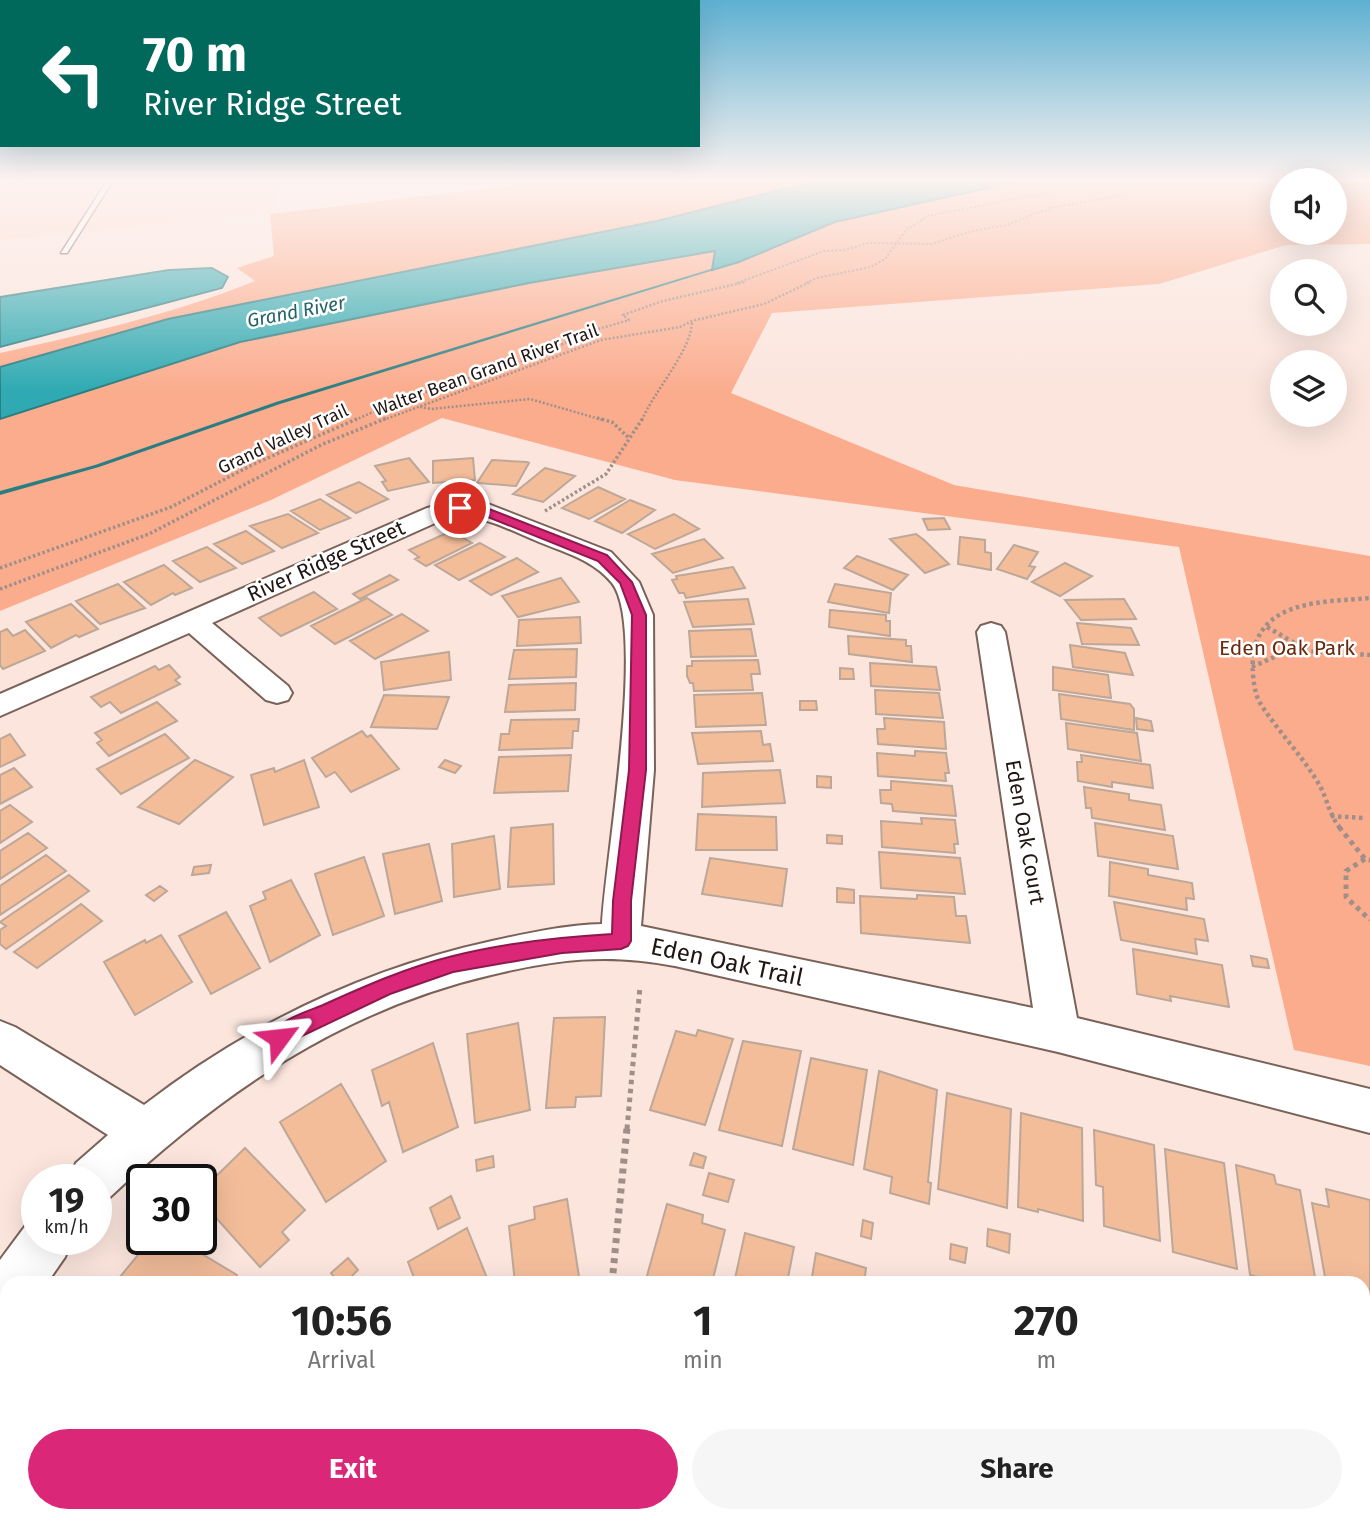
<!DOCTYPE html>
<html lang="en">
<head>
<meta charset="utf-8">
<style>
	body { margin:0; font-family:"Fira Sans",sans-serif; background:#f6f6f6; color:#222; height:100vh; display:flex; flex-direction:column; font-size:26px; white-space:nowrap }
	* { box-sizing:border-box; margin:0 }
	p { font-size:23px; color:#767676 }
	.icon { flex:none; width:38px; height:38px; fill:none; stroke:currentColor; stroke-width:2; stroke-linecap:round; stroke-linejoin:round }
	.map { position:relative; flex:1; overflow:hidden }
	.sheet { position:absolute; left:0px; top:1276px; width:1370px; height:247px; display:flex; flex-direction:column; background:#fff; border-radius:21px 21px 0 0; box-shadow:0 7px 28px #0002 }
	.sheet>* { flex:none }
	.hud { position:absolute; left:0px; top:0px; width:700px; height:147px; box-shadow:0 7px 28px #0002; background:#00695c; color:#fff; overflow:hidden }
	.tools { position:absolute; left:1270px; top:168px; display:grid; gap:14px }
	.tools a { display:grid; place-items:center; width:77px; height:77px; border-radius:50%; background:#fff; box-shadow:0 7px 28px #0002; font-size:35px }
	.speed { position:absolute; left:21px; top:1164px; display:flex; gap:14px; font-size:35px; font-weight:700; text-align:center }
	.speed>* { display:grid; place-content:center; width:91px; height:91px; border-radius:50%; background:#fff; box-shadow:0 7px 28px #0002; line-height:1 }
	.speed small { font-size:18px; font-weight:400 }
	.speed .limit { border:4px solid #111; border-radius:10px; background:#fff; color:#111 }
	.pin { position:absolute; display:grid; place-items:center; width:60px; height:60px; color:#fff; margin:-30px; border:4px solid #fff; border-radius:50%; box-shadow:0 2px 7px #0007 }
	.me { position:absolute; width:77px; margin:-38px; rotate:60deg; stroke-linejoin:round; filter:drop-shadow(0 0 5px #0008) }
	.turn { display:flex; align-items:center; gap:24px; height:147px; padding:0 28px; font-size:32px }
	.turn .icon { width:91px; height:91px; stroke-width:2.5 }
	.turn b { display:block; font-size:49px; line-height:60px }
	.eta { display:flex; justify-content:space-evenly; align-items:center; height:119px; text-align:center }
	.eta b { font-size:42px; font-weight:700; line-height:49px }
	.cta { display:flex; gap:14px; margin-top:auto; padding:14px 28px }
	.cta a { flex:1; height:80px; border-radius:42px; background:#db2777; color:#fff; font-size:28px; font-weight:700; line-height:80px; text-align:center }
	.cta a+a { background:#f6f6f6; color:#222 }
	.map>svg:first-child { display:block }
	.built { fill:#fddacc }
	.green { fill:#fbac8d; fill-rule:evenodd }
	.water { fill:#2faab2; stroke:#2a7d82; stroke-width:2 }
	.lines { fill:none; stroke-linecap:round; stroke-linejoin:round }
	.stream { fill:#2a7d82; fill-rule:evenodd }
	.building { fill:#f3bd9a; stroke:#bda798; stroke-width:2 }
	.lane-casing { stroke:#7a6259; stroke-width:3 }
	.street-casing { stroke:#7a6259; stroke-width:4 }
	.path-far5 { stroke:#a08f89; stroke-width:2; stroke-dasharray:2 2; stroke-linecap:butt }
	.path-far4 { stroke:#a08f89; stroke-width:2.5; stroke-dasharray:2 2; stroke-linecap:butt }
	.path-far3 { stroke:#a08f89; stroke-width:3.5; stroke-dasharray:2.5 2.5; stroke-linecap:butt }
	.path-far2 { stroke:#a08f89; stroke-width:4.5; stroke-dasharray:3.5 3.5; stroke-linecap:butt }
	.path-far1 { stroke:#a08f89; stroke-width:5; stroke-dasharray:4.5 4.5; stroke-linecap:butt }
	.path { stroke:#a08f89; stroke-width:7; stroke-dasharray:5 5; stroke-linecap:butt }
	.lane { fill:#fff; fill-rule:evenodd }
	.street { fill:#fff; fill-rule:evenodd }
	.route { fill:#db2777; stroke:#8e194d; stroke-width:2 }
	.labels { text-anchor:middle; stroke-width:5; stroke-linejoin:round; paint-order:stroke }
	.far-street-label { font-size:18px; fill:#1f1512; stroke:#fff }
	.far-water-label { font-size:19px; font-style:italic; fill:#236367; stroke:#fff }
	.street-label { font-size:21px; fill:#1f1512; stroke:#fff }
	.park-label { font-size:21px; fill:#682b0f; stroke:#fff }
	.near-street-label { font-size:24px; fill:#1f1512; stroke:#fff }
</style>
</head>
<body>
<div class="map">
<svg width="1370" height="1521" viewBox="0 0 1370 1521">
	<rect width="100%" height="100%" fill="#fbe5dd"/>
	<!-- built -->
	<path class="built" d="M0,178H282L270,214L0,240Z"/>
	<!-- green -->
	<path class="green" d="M578,178H828L657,221L168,319L0,367V353C85,334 174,314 255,281L237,268L274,256L270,214Z
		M1032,178H1370V244L1286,245L1159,284L772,313L731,393L954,485L1370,556V1066L1294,1050L1179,547L675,480L442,418L271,500L0,611V419L240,342L529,283L716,251L712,269L739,262L835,222ZM1283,180H1335V233H1283Z"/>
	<!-- water -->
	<path class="water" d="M828,178H1032L835,222L739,262L712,270L715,251L529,283L240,342L0,419V367L168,319L657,221Z
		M212,268L228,277L222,288L0,347V297L169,270Z"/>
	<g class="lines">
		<!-- stream -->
		<path class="stream" d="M711,269L714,270L280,404L99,467L0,495V491L95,465L276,402Z"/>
	</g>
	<!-- building -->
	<path class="building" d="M409,458L429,482L388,491L382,482L386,481L375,466Z
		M473,458L475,480L433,483V461Z
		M492,460L527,462L529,463L516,486L477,483Z
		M545,468L575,476L543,502L513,494Z
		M359,482L388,499L356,513L327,495Z
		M598,487L625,499L589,519L562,508Z
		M320,499L350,518L320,530L291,511Z
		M630,500L655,510L622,533L595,521Z
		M288,514L318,533L282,548L250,526Z
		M674,514L699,529L655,549L628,534Z
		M944,518L950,529L928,530L923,519Z
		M246,531L274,551L242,564L214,544Z
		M451,531L472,543L426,566L415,559L419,557L409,550Z
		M916,534L924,540L949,564L925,573L890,539Z
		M960,537L985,540V552L991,553V570L958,564Z
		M704,539L723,558L673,573L652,554Z
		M480,543L505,557L459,580L435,565Z
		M1014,545L1038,552L1029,566L1035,567L1027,579L997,569Z
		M207,547L236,568L200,582L173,561Z
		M857,556L908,575L893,590L844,568Z
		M517,558L538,572L491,595L470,581Z
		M1065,563L1092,576L1060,596L1032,582Z
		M164,565L192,588L175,595L173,593L151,605L124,582Z
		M733,567L745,588L686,598L684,593H679L672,580L677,579L676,576Z
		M390,575L398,580L360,599L353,594Z
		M561,578L579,602L518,617L502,596Z
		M118,584L145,608L100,624L76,601Z
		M835,584L891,593L889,613L828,602Z
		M314,592L337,609L281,636L259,618Z
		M367,598L392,615L335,644L311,626Z
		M748,599L754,624L693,627L684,602Z
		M1124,599L1136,619L1081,620L1065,600Z
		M71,604L98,629L79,637L76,635L51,648L26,622Z
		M830,610L886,615V621H890V636L829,627Z
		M402,614L428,631L375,659L350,641Z
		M580,617L581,643L517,646L519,620Z
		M1077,623L1131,628L1139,645L1082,644Z
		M7,629L13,636L25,630L45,651L3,669L0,665V632Z
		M751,629L756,656L691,657L689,631Z
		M848,636L906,640V646H911L912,662L849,654Z
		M1070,645L1125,653L1133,675L1073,667Z
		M577,649L576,677L509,679L514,650Z
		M449,652L451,680L384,690L381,662Z
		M758,660L760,674H751L753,690L694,691L693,683H690L687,676V666H692V661Z
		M870,663L936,667L940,690L871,686Z
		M169,665L180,677L175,680L180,684L121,713L110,702L101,707L91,697L155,666L159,670Z
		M1053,667L1108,675L1111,698L1053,690Z
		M840,668L853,669L854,679H840Z
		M576,683L575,710L505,712L509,685Z
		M875,690L939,693L943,718L876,714Z
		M762,693L766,725L696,727L694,695Z
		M1059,694L1130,704L1134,709V730L1061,719Z
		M384,695L449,697L437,729L371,727Z
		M800,701H816L817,710H800Z
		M157,702L177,721L109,756L97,743L102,740L95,733Z
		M884,718L944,722L946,749L878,744L877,729H885Z
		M1136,718L1151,721L1153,731L1137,729Z
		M579,719L578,731H573L572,748L499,750L501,734H509L511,720Z
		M1066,723L1137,733L1141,761L1068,749Z
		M362,731L367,737L371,735L399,769L351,792L335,772L326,777L312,758Z
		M761,731L763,745L770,744L773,761L698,764L692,733Z
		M10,734L25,755L0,767V739Z
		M165,734L189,758L121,794L97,769Z
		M915,751L946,753L949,773H945L946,781L878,776L877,753L915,756Z
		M571,755L568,791L494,793L499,757Z
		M1081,755L1150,765L1153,788L1112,782V787L1078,781L1077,762H1082Z
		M195,760L233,777L179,824L138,807Z
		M304,760L319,807L264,825L251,775L274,768L275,772Z
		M445,760L461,766L455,773L439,767Z
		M14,768L32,787L0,804V775Z
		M780,770L785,803L702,807L703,773Z
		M817,776L831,777V788L817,787Z
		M891,781L952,786L956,816L893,811L892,804L881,803L880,790H891Z
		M1084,787L1129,794V800L1161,805L1165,830L1092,818L1091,808H1086Z
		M10,805L32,822L0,843V811Z
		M698,814L776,817L777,850H696Z
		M921,818L955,820L958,844H954L955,853L882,847L881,821L922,824Z
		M1095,823L1173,836L1178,869L1098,856Z
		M553,824L554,884L508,887L511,828Z
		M28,833L47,848L0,879V851Z
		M827,835L842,836V844L827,843Z
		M494,836L500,889L454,897L452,844Z
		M429,844L442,901L395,914L383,854Z
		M879,852L960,858L965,894L881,888Z
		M46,855L66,871L0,915V886Z
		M364,857L384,916L333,935L315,874Z
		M710,858L787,869L782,906L702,894Z
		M1110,862L1148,869V875L1192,883L1194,899L1186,898L1187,910L1109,896Z
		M211,865L209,873L192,875L194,867Z
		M69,875L89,891L6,949L0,944V930L6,926L0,922Z
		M291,880L320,935L270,962L250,906L266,899L263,892Z
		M160,886L167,891L154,901L146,895Z
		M837,888L854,890V903L837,902Z
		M917,895L954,897L956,916H966L970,943L861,933L860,896L917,899Z
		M1114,902L1204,919L1208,941L1195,939L1197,954L1121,940Z
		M81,904L102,921L37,968L14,952Z
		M226,912L260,968L211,994L179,936Z
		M161,935L192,982L135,1015L104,962L145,940L146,943Z
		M1133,949L1222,965L1229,1007L1170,996L1171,1001L1137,994Z
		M1251,956L1267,959L1269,968L1253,966Z
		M605,1017L601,1096L576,1097L575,1107L546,1108L554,1018Z
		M518,1023L530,1110L475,1123L467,1034Z
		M698,1030L733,1039L705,1125L650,1110L676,1031L696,1036Z
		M743,1041L801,1051L782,1146L719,1130Z
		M433,1043L458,1127L403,1152L389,1102L382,1106L372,1070Z
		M811,1058L867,1070L853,1165L793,1149Z
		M879,1071L937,1090L928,1182L931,1183L929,1204L890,1193L892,1177L864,1169Z
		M341,1084L386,1161L326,1202L280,1122Z
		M947,1093L1011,1109L1007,1208L938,1189Z
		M1021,1113L1082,1128L1083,1221L1038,1209V1212L1018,1207Z
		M1094,1130L1154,1145L1160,1241L1104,1226L1103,1187L1096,1185Z
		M245,1148L305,1210L282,1232L289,1240L260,1267L201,1201V1191Z
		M1165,1149L1224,1163L1237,1269L1173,1252Z
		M694,1153L706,1157L703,1168L690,1165Z
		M493,1156L494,1167L477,1171L476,1160Z
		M1236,1165L1274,1175L1276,1184L1300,1190L1316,1283H1281L1250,1275Z
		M709,1173L734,1180L728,1202L703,1195Z
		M1326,1189L1370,1200V1305L1363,1303V1283H1326L1312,1203L1329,1207Z
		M451,1196L460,1218L438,1229L430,1208Z
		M567,1199L580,1283H515L509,1226L535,1219L534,1207Z
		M667,1204L703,1215L702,1223L725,1230L712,1283H645Z
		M863,1220L873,1223L871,1239L861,1236Z
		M467,1228L489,1283H416L408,1262Z
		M988,1229L1010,1234L1009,1253L987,1246Z
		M745,1233L794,1247L787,1283H734Z
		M151,1239H177L237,1275L232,1283H115Z
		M951,1244L967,1248L965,1263L950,1259Z
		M816,1253L866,1268L864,1283H811Z
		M348,1258L358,1270L345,1283H339L331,1273Z
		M7,1436V1516H90L86,1521H0V1446Z
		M1363,1504L1366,1521H1289V1516H1363Z
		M290,1516H366L363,1521H299Z
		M1242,1516H1276L1277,1521H1247Z"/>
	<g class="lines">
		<!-- lane casing -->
		<g class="lane-casing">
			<path id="lane" d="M112,178H119L110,185L67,253H61L105,184Z"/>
		</g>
		<!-- street casing -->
		<g class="street-casing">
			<path id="street" d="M459,501L488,504L611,552L639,582L653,615L654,770L641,926L1033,1008L977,632L981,626L991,623L1001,626L1005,632L1077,1018L1370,1089V1133L1058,1052L675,966C608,953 557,959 491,975C341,1010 221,1093 110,1197L96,1203V1180H69L76,1163L108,1135L0,1065V1021L15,1027L144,1105C248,1025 364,969 492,941C528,933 565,925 602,924C605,860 647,627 612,583C593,560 566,553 539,542C507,529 478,511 444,519L212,623L288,686L292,693L288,700L277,703L266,700L189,633L0,716V694L427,508Z
				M37,1218V1239H72L65,1257L47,1283H7V1306L0,1303V1260L29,1221Z
				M441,1516H501L499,1521H439Z
				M834,1516H908L910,1521H836Z"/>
		</g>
		<!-- path-far5 -->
		<path class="path-far5" d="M737,283L824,251L844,250L869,243L932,244L972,231L1007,225L1051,208L1118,196L1127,186L1205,178
			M806,283L817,278L871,267L885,259L906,230L928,216L1078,187L1103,178"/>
		<!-- path-far4 -->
		<path class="path-far4" d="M420,407L431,409L530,399L603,420
			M355,420L398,401L537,356L588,332L629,320L623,315L663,301L745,282
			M383,420L601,340L680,327L692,321L764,304L810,282
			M642,420C654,391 692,350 692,321"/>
		<!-- path-far3 -->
		<path class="path-far3" d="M597,418L612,422L629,438
			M545,511L606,474L643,418
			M0,568L171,507L254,464L359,418
			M0,589L149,534L323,444L387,418"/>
		<!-- path-far2 -->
		<path class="path-far2" d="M1267,627L1303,648
			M1252,667L1290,650L1370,655
			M1331,816L1363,818
			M1340,828C1328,813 1327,796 1317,781C1300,753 1277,730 1260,703C1253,691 1252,669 1253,656C1260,599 1326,602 1370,598"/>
		<!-- path-far1 -->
		<path class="path-far1" d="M1339,827L1365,859L1370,860
			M1365,859L1346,871V897L1370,920
			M627,1129L640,987"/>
		<!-- path -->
		<path class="path" d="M612,1283L627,1128"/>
		<!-- lane -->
		<use href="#lane" class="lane"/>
		<!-- street -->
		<use href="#street" class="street"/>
	</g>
	<!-- sky -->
	<linearGradient id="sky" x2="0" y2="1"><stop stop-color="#5eb0d2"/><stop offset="0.46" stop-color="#fdf3f0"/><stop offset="1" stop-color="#fdf3f0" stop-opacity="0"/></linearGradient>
	<rect width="1370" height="391" fill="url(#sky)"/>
	<!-- route -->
	<path class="route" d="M460,505L484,507L607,555L632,582L646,615V770L631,901V941L628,946L621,949L562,953L453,972L390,994L279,1047L272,1044L269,1038C277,1020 306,1012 323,1005C365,986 408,967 453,956C505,943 559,937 612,934L613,901L629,770L632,615L620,583L598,561L478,513L455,511L454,508Z"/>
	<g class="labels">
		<!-- far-street labels -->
		<g class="far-street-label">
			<text transform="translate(486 370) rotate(-20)" y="6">Walter Bean Grand River Trail</text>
			<text transform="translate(283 439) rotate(-25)" y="6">Grand Valley Trail</text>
		</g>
		<!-- far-water labels -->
		<g class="far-water-label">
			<text transform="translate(296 311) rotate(-11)" y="7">Grand River</text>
		</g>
		<!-- street labels -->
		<g class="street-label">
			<text transform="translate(326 561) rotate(-24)" y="7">River Ridge Street</text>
			<text transform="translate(1025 832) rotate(80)" y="7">Eden Oak Court</text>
		</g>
		<!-- park labels -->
		<g class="park-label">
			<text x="1287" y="655">Eden Oak Park</text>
		</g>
		<!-- near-street labels -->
		<g class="near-street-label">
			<text transform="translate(727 962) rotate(12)" y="8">Eden Oak Trail</text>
		</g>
	</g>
</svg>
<div class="tools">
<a><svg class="icon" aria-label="sound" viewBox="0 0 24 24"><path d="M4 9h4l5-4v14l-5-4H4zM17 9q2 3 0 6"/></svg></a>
<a><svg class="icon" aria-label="search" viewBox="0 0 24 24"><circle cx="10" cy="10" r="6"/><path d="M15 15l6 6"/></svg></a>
<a><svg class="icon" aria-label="layers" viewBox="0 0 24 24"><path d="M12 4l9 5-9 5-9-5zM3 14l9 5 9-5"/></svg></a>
</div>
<div class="speed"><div>19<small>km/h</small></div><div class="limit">30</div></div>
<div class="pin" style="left:460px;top:508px;background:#d93025"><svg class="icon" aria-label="arrive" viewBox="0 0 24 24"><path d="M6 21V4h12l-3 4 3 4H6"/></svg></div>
<svg class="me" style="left:279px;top:1038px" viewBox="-20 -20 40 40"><path d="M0-17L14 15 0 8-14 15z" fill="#db2777" stroke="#fff" stroke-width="4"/></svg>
<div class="hud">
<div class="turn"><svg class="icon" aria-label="left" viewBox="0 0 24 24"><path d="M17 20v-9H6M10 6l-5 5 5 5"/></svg><div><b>70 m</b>River Ridge Street</div></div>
</div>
<section class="sheet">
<div class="eta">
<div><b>10:56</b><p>Arrival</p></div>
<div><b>1</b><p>min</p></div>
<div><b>270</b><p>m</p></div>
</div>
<div class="cta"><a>Exit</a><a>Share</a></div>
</section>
</div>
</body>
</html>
